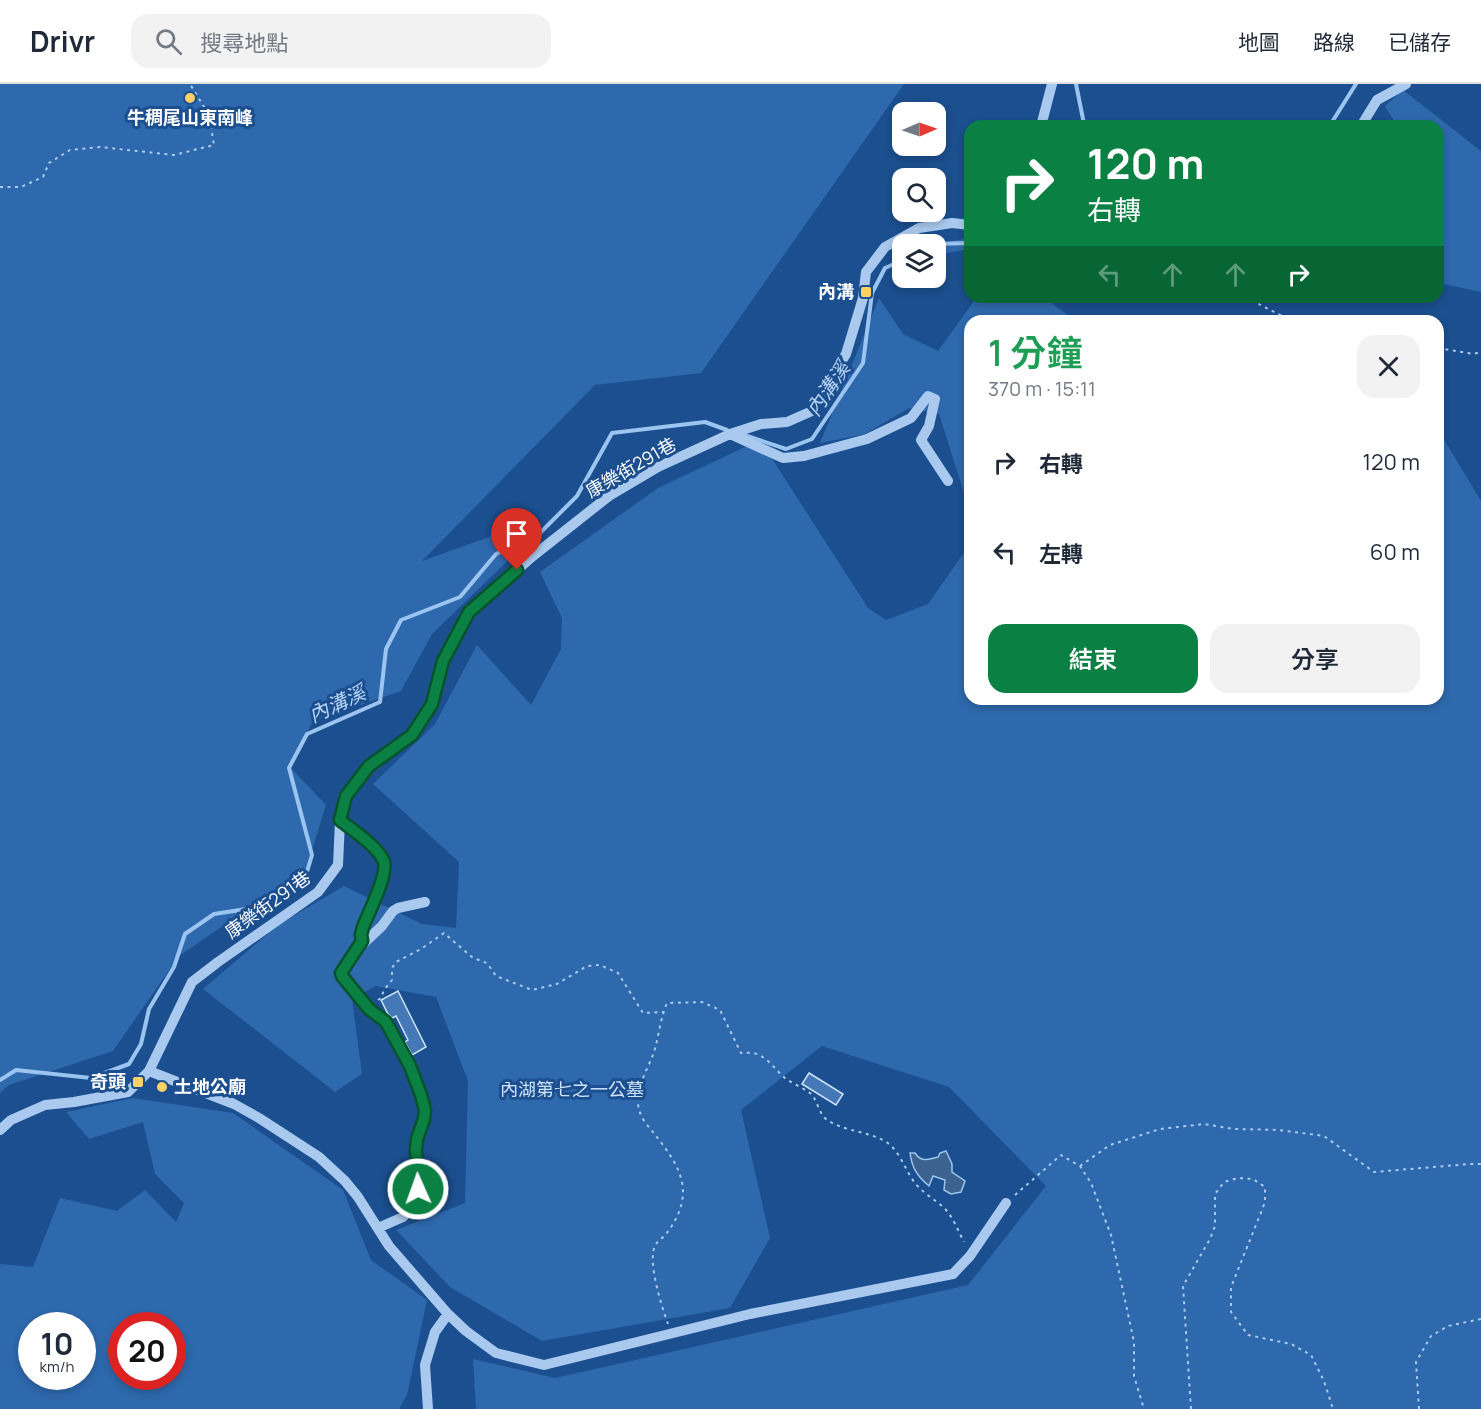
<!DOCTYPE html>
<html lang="zh-TW">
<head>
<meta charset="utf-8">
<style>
	body { margin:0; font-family:Manrope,"Noto Sans TC",sans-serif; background:#f2f2f3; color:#1f2937; height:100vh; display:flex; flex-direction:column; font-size:22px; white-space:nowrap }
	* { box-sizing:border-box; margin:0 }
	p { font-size:20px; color:#747a83 }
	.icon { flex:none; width:33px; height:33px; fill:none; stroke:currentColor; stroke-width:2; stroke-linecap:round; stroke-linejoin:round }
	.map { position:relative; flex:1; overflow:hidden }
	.side { position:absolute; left:964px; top:231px; width:480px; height:390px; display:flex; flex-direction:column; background:#fff; border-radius:18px; box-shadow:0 3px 9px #0003 }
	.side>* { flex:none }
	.banner { position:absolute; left:964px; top:36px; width:480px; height:183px; border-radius:18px; box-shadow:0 3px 9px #0003; background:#0b8043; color:#fff; overflow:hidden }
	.needle { width:39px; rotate:88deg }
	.buttons { position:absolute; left:892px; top:18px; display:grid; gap:12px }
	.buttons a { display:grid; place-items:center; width:54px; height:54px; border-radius:12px; background:#fff; box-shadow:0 3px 9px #0003; font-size:30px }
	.speed { position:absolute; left:18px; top:1228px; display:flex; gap:12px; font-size:30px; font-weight:700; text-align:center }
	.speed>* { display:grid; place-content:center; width:78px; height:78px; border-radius:50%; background:#fff; box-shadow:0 3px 9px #0003; line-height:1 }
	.speed small { font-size:15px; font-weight:400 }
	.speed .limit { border:9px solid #d22; background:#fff; color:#111 }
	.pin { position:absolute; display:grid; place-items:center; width:51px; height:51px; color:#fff; margin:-62px -26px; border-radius:50% 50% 50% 0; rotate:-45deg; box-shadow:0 0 6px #0007 }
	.pin .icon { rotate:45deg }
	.me { position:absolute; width:66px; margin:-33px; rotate:358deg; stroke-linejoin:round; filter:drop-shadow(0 0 4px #0008) }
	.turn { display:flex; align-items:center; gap:21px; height:126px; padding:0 24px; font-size:27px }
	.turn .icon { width:78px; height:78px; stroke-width:2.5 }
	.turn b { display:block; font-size:42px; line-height:51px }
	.lanes { display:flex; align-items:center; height:57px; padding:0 24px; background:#0003; justify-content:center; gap:30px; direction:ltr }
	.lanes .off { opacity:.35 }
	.round { display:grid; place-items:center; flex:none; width:63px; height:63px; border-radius:18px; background:#f2f2f3 }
	.overview { display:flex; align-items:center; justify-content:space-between; height:102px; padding:0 24px }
	h1 { font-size:36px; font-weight:600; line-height:45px; color:#1e9e55 }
	.primary-button { display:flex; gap:12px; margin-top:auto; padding:12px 24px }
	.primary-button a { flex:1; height:69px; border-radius:18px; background:#0b8043; color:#fff; font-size:24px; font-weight:600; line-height:69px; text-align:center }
	.primary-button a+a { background:#f2f2f3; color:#1f2937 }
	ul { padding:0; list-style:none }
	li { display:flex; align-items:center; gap:18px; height:90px; padding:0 24px }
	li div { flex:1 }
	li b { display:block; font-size:22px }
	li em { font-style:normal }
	header { display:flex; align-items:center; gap:36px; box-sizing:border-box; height:84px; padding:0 30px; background:#fff; border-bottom:2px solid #e0e1e3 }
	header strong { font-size:28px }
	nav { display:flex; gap:33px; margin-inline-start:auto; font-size:21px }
	.search { width:420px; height:54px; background:#f2f2f3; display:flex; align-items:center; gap:15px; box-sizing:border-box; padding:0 21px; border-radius:18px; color:#747a83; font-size:22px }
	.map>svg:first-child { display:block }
	.green { fill:#2e69ad; fill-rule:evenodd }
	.water { fill:#3c6290; stroke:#9cc4f0; stroke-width:1.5 }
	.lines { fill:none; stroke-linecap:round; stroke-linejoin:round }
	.stream { stroke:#9cc4f0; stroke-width:4 }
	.building { fill:#4478b7; stroke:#cfe3fa; stroke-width:1.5 }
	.path { stroke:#a9c9ee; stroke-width:2; stroke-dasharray:3 4.5; stroke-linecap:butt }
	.minor { stroke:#a9c9ee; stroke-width:10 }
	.route-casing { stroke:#07532c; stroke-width:15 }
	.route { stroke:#0b8043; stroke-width:10 }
	.poi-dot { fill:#ffd166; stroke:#1b4f8f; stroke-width:2 }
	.labels { text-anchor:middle; stroke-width:6; stroke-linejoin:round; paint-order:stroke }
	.poi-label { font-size:18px; font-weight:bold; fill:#fff; stroke:#1b4f8f; text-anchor:end }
	.street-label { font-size:18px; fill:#fff; stroke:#1b4f8f }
	.park-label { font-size:18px; fill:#cfe3fa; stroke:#1b4f8f }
	.water-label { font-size:20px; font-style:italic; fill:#b5d3f5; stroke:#1b4f8f }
</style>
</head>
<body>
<header>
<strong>Drivr</strong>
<div class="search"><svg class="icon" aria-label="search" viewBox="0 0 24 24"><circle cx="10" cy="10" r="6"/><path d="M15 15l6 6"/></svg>搜尋地點</div>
<nav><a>地圖</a><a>路線</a><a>已儲存</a></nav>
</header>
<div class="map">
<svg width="1481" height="1325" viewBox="0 0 1481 1325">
	<rect width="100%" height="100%" fill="#1b4f8f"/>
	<!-- green -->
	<path class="green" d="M0,0H904L701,289L595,301L422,477L517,443L528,457L432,550L401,607L313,637L289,682L326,721L306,785L179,872L113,967L9,1001L0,1009Z
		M1403,6L1481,67V208L1439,199L1438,42H1397L1385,22Z
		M970,154V174L964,166L936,171V160H933Z
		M977,213H1044L1075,237H970V428L939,330L909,324L865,350L820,359L879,214L903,250L938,267Z
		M1439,347L1481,417V1325H476L473,1275L555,1294L968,1201L1046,1102L949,1003L822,962L741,1026L770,1154L730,1224L542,1257L450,1203L396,1146L465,1119L468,997L436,913L376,902L352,915L362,990L335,1008L203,905L278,841L344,802L422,840L456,844L459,778L373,700L435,640L477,561L531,621L561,565L562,534L540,488L658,404L760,356L868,524L886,536L928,520L970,460V615H1438Z
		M133,1014L233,1029L343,1106L371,1176L427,1216L407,1311L399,1325H0V1180L33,1183L60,1114L117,1127L145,1106L176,1138L184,1119L155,1090L143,1038L89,1055L66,1028ZM32,1242H82V1293H32ZM122,1242H172V1293H122Z"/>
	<!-- water -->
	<path class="water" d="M946,1067L952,1080V1088L965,1097L961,1108L951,1110L944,1106L945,1096L933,1092L929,1102C917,1092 912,1084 910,1069H915C921,1079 929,1075 938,1073L940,1069Z"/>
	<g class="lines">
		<!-- stream -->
		<path class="stream" d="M1076,0L1084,40L1083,42
			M1322,42L1332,38L1356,0
			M934,160L970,159
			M744,351L786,365L812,355L863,279L872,209L885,184L903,176
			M0,996L16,986L91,994L129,980L141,960L149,925L174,883L185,850L214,830L260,823L303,801L312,771L289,684L307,650L380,618L386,565L401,536L460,513L496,470L540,449L577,412L612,349L705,338L727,346"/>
	</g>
	<!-- building -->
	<path class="building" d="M398,907L426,963L412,971L405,958L408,956L396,932L392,934L388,930L381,916Z
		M809,989L843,1010L836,1021L802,1000Z"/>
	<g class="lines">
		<!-- path -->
		<path class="path" d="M0,103H21L43,93L49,79L70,66L100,63L174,71L214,61L209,31L190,0
			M1245,213L1286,234L1294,237
			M1327,237L1330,235L1345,237
			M1438,264L1473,270L1481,268
			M378,916L381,914L384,906L392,896V884L396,878L421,865L444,849L473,874L487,879L496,892L532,906L557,900L587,882L600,881L618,889L643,929L663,928
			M1080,1082L1110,1061L1160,1045L1204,1040L1234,1045L1279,1046L1324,1052L1374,1088L1470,1080H1481
			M1015,1111L1061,1071L1080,1082L1091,1099L1111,1151L1134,1258V1292L1144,1325
			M668,1240C662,1224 646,1174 656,1160C659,1156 663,1154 666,1150C675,1139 683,1123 683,1108C683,1085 666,1065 653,1048C649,1043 644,1038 642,1033C630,1011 647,988 654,968C659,952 660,935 667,919L702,918L720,926L741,969C747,969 754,968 759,971C770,976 777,988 786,995C794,1000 803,1004 810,1009C818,1016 818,1029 827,1036C844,1047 865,1047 883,1056C900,1065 904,1085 915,1099C923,1109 934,1115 943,1123C953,1132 958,1147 964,1158
			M1191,1325L1183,1202L1210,1155L1215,1142V1110L1224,1098L1238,1094L1253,1095L1265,1103V1118L1260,1131L1231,1203V1228L1248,1251L1291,1260L1311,1271L1324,1297L1333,1325
			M1419,1325L1416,1278L1431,1252L1448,1242L1481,1235"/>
		<!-- minor -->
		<path class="minor" d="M1041,42L1052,0
			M1361,42L1377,16L1406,0
			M730,350L783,374L804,372L867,355L911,334L928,312L935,315L929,342L921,356L948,397
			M340,737C353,747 381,764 384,780C387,793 368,829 363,843L361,851L363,859L365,858L382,842L393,827L398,824L425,818
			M361,857L342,885V892L369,925L386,938L410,983L421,1011L425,1026L424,1035L417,1055L416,1065L418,1105L415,1113L410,1125L403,1133L378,1144
			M149,987L234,1020L259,1034L319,1073L345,1097L358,1113L389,1162L448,1230L466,1247L496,1269L544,1281L750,1230L953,1190L970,1172L1006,1119
			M0,1046L11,1036L45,1021L74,1018L128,1008L149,987L192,898L218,878L318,808L338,781L340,737L346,712L369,682L412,651L432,620L443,577L469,528L533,472L609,412L658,383L730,350L761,340L787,338L812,327L829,297L846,270L863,214L866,188L885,163L919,144L952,139L970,141
			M428,1325L425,1281L435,1248L448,1230"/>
	</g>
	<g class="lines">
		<!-- route casing -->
		<g class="route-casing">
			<path id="route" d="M418,1105L416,1065L417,1055L424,1035L425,1026L421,1011L410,982L386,938L369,925L342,892L341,889L362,857L361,851L363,843C368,830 388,791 384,778C379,763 352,746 340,736L346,712L369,682L412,651L432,620L443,577L469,528L517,486"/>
		</g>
		<!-- route -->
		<use href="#route" class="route"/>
	</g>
	<!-- markers -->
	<g class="poi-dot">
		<circle cx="190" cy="14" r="6"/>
		<rect x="860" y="202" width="12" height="12" rx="3"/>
		<rect x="132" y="992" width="12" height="12" rx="3"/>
		<circle cx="162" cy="1003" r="6"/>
	</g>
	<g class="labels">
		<!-- poi labels -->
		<g class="poi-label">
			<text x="190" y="40" text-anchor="middle">牛稠尾山東南峰</text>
			<text x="854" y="214">內溝</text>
			<text x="126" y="1004">奇頭</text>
			<text x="174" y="1009" text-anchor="start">土地公廟</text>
		</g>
		<!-- street labels -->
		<g class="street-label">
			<text transform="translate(631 384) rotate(-30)" y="6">康樂街291巷</text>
			<text transform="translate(268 821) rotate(-36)" y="6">康樂街291巷</text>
		</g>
		<!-- park labels -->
		<g class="park-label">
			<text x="572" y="1012">內湖第七之一公墓</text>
		</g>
		<!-- water labels -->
		<g class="water-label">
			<text transform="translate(828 305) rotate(-56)" y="7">內溝溪</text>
			<text transform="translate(337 620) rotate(-25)" y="7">內溝溪</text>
		</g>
	</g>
</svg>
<div class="buttons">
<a><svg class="needle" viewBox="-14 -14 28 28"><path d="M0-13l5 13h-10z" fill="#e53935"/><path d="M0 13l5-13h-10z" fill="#747a83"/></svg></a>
<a><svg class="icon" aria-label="search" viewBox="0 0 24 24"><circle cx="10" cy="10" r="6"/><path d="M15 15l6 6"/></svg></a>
<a><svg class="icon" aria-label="layers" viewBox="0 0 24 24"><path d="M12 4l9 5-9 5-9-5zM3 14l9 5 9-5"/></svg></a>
</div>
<div class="speed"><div>10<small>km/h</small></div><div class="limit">20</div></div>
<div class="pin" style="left:517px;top:486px;background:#d93025"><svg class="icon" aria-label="arrive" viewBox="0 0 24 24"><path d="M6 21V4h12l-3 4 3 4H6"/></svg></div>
<svg class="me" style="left:418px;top:1105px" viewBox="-20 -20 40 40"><circle r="17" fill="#0b8043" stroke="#fff" stroke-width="3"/><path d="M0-11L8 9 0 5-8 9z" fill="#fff"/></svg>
<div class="banner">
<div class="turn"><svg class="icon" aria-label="right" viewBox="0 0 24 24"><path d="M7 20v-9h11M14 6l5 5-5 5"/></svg><div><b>120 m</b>右轉</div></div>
<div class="lanes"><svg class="icon off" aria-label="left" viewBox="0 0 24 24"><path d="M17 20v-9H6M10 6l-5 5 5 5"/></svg><svg class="icon off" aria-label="ahead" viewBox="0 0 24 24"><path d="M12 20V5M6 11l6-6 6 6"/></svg><svg class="icon off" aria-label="ahead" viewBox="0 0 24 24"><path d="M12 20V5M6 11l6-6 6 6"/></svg><svg class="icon" aria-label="right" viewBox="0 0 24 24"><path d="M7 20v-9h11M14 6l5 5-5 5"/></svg></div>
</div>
<section class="side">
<div class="overview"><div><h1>1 分鐘</h1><p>370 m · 15:11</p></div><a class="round"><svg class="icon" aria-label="close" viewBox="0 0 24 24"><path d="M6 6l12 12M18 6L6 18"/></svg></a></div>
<ul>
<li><svg class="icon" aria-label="right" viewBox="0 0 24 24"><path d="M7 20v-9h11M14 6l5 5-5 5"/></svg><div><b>右轉</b></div><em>120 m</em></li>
<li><svg class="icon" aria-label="left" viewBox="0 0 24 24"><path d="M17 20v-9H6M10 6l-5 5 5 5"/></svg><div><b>左轉</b></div><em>60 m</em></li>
</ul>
<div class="primary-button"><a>結束</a><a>分享</a></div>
</section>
</div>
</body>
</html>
